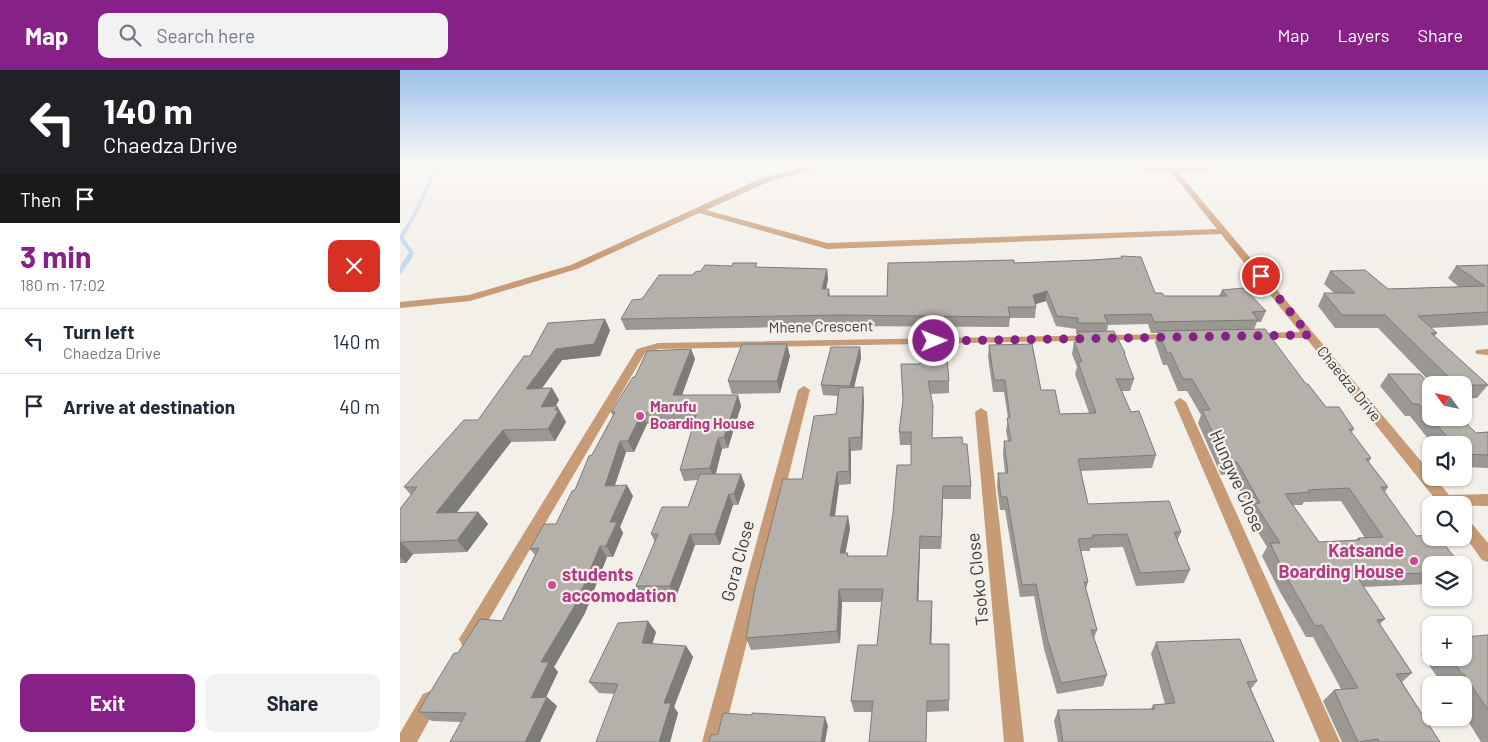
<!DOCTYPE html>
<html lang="en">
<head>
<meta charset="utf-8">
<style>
	body { margin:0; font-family:Barlow,sans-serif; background:#f2f2f3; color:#1f2937; height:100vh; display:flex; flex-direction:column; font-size:19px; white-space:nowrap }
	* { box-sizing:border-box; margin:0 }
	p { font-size:16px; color:#747a83 }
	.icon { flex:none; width:28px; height:28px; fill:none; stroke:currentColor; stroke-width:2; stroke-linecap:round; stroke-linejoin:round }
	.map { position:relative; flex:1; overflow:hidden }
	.details { display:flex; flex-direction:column; background:#fff; width:400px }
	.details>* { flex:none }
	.guide { background:#202124; color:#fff; overflow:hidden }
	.needle { width:32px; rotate:303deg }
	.tools { position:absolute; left:1022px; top:306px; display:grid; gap:10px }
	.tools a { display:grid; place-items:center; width:50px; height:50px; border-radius:10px; background:#fff; box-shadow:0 1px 4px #0004; font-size:25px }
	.pin { position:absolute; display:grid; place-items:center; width:42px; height:42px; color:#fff; margin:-21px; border:2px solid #fff; border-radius:50%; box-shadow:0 1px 5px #0007 }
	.me { position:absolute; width:55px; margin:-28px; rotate:89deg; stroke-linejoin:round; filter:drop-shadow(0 0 4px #0008) }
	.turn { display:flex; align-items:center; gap:18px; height:105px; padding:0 20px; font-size:22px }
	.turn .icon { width:65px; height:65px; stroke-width:2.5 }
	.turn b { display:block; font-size:35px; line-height:42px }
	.then { display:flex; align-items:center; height:48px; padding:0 20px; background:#0003; gap:10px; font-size:19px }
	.round { display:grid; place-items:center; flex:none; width:52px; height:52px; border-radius:10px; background:#f2f2f3 }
	.headline { display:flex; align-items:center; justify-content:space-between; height:85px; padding:0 20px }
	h1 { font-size:30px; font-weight:700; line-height:38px; color:#872087 }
	.primary-button { display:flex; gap:10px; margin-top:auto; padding:10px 20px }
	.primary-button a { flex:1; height:58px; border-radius:10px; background:#872087; color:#fff; font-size:20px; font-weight:700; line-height:58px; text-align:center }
	.primary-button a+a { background:#f2f2f3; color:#1f2937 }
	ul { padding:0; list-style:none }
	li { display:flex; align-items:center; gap:15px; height:65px; padding:0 20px; border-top:1px solid #e0e1e3 }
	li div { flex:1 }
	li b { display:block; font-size:19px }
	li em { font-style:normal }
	header { display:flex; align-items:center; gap:30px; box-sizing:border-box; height:70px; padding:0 25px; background:#872087; color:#fff }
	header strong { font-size:24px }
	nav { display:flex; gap:28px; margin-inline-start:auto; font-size:18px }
	.search { width:350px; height:45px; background:#f2f2f3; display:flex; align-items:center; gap:12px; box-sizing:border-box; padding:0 18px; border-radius:10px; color:#747a83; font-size:19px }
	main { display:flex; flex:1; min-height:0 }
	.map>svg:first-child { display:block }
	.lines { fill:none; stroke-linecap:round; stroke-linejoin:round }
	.stream-far1 { stroke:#c7d8f2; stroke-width:4 }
	.stream { stroke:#c7d8f2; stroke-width:5 }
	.minor { fill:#c79b75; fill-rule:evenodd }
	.wall { fill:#9b9893; fill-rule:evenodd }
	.shaded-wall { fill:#7e7c78 }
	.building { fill:#b4b1ab; stroke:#7e7c78; fill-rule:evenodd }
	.route { stroke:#872087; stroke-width:9; stroke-dasharray:0 16.2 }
	.hotel-dot { fill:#d1479c; stroke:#f3efe9; stroke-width:2 }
	.labels { text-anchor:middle; stroke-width:4.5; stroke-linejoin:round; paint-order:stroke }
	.street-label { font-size:15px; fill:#3c3b38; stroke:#f3efe9 }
	.hotel-label { font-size:15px; font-weight:bold; fill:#b23c85; stroke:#f3efe9; text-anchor:start }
	.near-street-label { font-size:18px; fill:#3c3b38; stroke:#f3efe9 }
	.near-hotel-label { font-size:18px; font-weight:bold; fill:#b23c85; stroke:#f3efe9; text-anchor:end }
</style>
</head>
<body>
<header>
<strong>Map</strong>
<div class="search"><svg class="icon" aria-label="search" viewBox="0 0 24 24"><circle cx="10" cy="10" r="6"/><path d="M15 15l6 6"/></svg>Search here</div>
<nav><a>Map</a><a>Layers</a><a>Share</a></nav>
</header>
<main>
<section class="details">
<div class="guide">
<div class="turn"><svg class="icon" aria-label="left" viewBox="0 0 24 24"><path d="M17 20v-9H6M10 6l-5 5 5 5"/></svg><div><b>140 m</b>Chaedza Drive</div></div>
<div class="then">Then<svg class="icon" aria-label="arrive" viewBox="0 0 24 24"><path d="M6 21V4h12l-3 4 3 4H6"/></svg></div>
</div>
<div class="headline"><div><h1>3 min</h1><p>180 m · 17:02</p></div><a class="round" style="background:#d93025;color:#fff"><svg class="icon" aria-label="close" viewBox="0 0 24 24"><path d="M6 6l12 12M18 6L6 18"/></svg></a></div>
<ul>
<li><svg class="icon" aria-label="left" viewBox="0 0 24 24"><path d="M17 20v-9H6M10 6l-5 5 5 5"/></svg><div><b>Turn left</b><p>Chaedza Drive</p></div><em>140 m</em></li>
<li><svg class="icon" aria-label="arrive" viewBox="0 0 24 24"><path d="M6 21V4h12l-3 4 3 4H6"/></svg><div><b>Arrive at destination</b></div><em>40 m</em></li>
</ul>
<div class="primary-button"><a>Exit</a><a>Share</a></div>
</section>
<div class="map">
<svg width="1088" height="672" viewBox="0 0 1088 672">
	<rect width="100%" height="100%" fill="#f3efe9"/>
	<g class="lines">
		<!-- stream-far1 -->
		<path class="stream-far1" d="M9,187L12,183L1,168L18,138L37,93"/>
		<!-- stream -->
		<path class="stream" d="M0,201L10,186"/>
		<!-- minor -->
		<path class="minor" d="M423,93H436L368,112L306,140L427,173L817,159L771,102L663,93C700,93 737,98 773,98C817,98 860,93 903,93L778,102L1031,403V408H1035L1049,425L1088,424V436L1040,435L906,268H850L849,266L854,263L900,262L821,164L427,179L299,143L177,199L70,231L0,238V232L69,225L171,195L362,108Z
			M772,264L776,265L777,267L776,269L259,279L245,283L74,575L68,578L62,575L59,569L237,279L258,273Z
			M1088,279V285L1077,284L1075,282L1077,280Z
			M404,316L410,320L322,672H302L398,320Z
			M780,328L786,332L940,672H920L774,332Z
			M581,338L587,342L624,672H604L575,342Z
			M1064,448L1069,450L1088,473V492L1082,490L1064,465Z
			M30,621L37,624L40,631L17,672H0V663L23,624Z"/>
	</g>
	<!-- wall -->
	<path class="wall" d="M721,186L755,223L764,226H819L822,220L866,241L861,252H857L854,259L906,314L926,337L954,359L951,363L971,388L969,392L988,417L985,422L1031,495V514L963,517L985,549L980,554L1012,603L1002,612L1040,672H942L923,631L934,620L941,619L913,567H906L879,520L862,486L867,477L848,446L851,441L831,404L821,405L798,353L801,345L787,321H778L767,295H763L755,272L758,263H751L748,254L708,255L707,261L725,283L724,286L734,309L730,321H722L731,342L756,385L752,398L681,401L688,434L781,462L777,471L790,500L784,513L736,516L723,477L690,478V481H681L688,512L686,519L697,560L694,568L707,605L703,616L657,624L644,579L634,526L620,527L605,440H600L597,416L598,403H605L603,384L604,371H608L606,361L608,348L604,322H593L588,287L589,275L641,320L660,344L689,343L675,304L677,297L672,284L674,272H676L678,264H676V259L656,256L646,231L636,234V237L635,248H610L609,257L440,256L226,260L221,249L242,229L301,201L332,196L358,197L427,199L428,209L426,219H429L430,226H487L614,193L692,190L721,188ZM941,431L965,468H958L956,470L919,472L893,435H902L904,432Z
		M1088,195V255L1031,258L1037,263L1034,267L1088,315L1077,328L1064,329V315H1033L978,258H935L918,236L924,223H934L924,214L930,201L988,219L1059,217L1048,208L1056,196Z
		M210,260L200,286L162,290L142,318H152L159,330L155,337L157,336L166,352L155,371L111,372L57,442H78L88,454L67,482L13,484L6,493H0V439L11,425L4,417L78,350L130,286Z
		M460,277L461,288L454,317L464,330L462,380L451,381V414L439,415L435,446H448L450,459L445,483H448V486H487L511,395V375H500L499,362L503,330L501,294L549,311V323L531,324L533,349L532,368L563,374L571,416V429H543L541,479H520L518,531L532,543L531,574H549V641L527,642L526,672H469L472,642H454L451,631L477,575L482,532H442L440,573L351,580L346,568L402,409L436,344L438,326L423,325L421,315Z
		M291,279L295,289L282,325H338L341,336L328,378L322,379L316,404L345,415L338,435H333L320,475H295L276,527H243L236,516L255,472L251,464L288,437L298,410L284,411L280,400L294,353L247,354L234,382H226L215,415L233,426L220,457L223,463L213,487H207L185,543L154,597L158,602L146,627L157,636L140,672H50L61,652L32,651L18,642L58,583L102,551L135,485L130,479L156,454L175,420L192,385L213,346L211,342L235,307Z
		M390,286L380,323L332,324L328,311Z
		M988,304L1076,363L1088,362V398L1064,397V375H1033L1010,346H1005L980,316Z
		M256,562L252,574L286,576L293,587L274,637L278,643L270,672H196L215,624L199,623L189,612Z
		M1088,565V672H1081L1064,645V615H1043L1021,584L1031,575V588H1064Z
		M756,572L857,611L851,619L874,672H658L654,651L658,640L751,639L753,635L765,634L751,584Z"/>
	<!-- shaded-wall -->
	<path class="shaded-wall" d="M427,199L428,209L424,230L422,219Z
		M647,221L646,231L632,235L633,225Z
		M205,249L210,260L200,286L162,290L133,331L126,319L156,279Z
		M387,274L390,286L380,323L377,311Z
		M460,277L461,288L452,326L450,316Z
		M291,279L295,289L278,336L273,325Z
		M463,317L464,330L462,380L461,367Z
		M152,318L159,330L148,349L141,337Z
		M338,325L341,336L328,378L324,367Z
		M157,336L166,352L155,371L148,359L155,340Z
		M242,343L247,354L234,382L228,371Z
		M103,360L111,372L47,455L36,443Z
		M318,368L322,379L314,409L310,398Z
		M449,368L451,381V414L449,401Z
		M220,371L226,382L211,427L205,416Z
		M437,402L439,415L433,459L430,446Z
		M341,404L345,415L338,435L334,424Z
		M227,415L233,426L220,457L223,463L213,487L206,476L210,452Z
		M543,416V429L541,479V467Z
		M329,424L333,435L320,475L315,464Z
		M78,442L88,454L67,482L57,470Z
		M448,446L450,459L443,496L440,483Z
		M290,464L295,475L276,527L270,516Z
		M520,466V479L518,543L517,531Z
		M1,472L13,484L6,493L0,487V473Z
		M200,476L207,487L185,543L154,597L158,602L141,638L131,628L141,592Z
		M439,519L442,532L440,573L437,561Z
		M532,531V543L531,586L530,574Z
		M248,551L256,562L249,585L242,573Z
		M286,576L293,587L274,637L278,643L270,672H259L264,633Z
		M147,627L157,636L140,672H125Z
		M425,647L428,656L425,672H421Z"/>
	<!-- building -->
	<path class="building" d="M721,186L741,187L755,223H762L764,226H827L822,220L844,218L866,241L852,242L858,250L754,252L751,244L704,245L708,253H678V248L657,246L647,221L633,225L636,237H608L610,247L439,245L221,249L232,230L242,229L259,205H293L295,202L301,201L305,195L332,196L333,193H357L355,197L427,199L422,219H429L428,226H487L488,193L614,190V193L692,190L722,188Z
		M1088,195V242L1018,246L1037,263H1031L1088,315H1057L985,245H942L924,223H955L930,201L965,200L988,219L1085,216L1056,196Z
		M205,249L194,274L156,279L126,319L152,318L141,337L157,336L155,340H159L148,359L103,360L36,443L78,442L57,470L1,472L0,473V439L17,417H4L64,350H78L124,286H130L148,253Z
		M865,259L906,314H908L926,337H939L954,359H949L971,388L966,389L988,417H981L1016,466L1031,465V468H1039L1061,495H1031V503L956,505L985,549L977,550L1012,603L996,604L1040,672H979L978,669L958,672L934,620L958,618L922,555L915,556L887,508L870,473H880L855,434L860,433L837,392H827L802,340H810L792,309H783L771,283H767L758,261ZM949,418L983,467L958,468L960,470L919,472L885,424L910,422L908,420Z
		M714,261L725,283H724L734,309H716L731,342L739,341L756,385L678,389L688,434L769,431L781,462H774L790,500L740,503L727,464L692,465L693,468L678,469L688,512H684L697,560H691L707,605L661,613L647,568L636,514L622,515L607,427H601L598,403H608L604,371H611L607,348H610L605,310H594L589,275L632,274L641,320H655L660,344L696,343L678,292H682L674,272H678V262Z
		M342,274H387L377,311H328Z
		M546,276L549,311H528L533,336L532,368L562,367L563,374H567L571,416H543L541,467L520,466L517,531H532L530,574H549V630L527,631L526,672H469L473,631H451L458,575H477L483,519H439L437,561L346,568L355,518L383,409H402L414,346L436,344L439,318L463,317L461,367L449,368V401L437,402L430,446H448L440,483H448L447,486H487L493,443L497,395H511V362H499L503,330L501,294H520V277Z
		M431,277H460L450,316L421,315Z
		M291,279L273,325H338L324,367L318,368L310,398L280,400L297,342L242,343L228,371H220L205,416L227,415L210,452H217L206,476H200L177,532L141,592H149L131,628L147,627L125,672H50L66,643L18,642L54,583H58L80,549L102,551L139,478L130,479L144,454H156L172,421L175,420L189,386L192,385L215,342H211L233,307H235L247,281Z
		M988,304H1020L1031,316V348H1061L1076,363L1088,362V385L1064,384V375H1054L1019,334H1013Z
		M300,404H341L334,424H329L315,464H290L270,516H236L258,464H251L262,437H288Z
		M248,551L242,573L286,576L264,633H271L259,672H196L218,614L189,612L218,553Z
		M1088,565V640L1064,604H1062L1050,588H1064V567Z
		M840,569L857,611L847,612L874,672H663L658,640L755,639L753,635L775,633L756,572Z
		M323,643L352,645V643L425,647L421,672H309L311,665L318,664Z"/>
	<!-- sky -->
	<linearGradient id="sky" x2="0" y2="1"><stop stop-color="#9bc2ec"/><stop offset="0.5" stop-color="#faf8f5"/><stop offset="1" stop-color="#faf8f5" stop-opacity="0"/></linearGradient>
	<rect width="1088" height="187" fill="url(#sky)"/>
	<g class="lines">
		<!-- route -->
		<path class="route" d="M534,271L909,265L861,206"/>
	</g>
	<!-- markers -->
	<g class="hotel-dot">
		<circle cx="240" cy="346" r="5"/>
		<circle cx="1014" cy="491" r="5"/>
		<circle cx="152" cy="515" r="5"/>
	</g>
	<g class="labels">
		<!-- street labels -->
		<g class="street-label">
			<text transform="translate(421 257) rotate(-1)" y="5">Mhene Crescent</text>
			<text transform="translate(949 314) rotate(51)" y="5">Chaedza Drive</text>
		</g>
		<!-- hotel labels -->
		<g class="hotel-label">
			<text x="250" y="342">Marufu<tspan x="250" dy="17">Boarding House</tspan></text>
		</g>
		<!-- near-street labels -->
		<g class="near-street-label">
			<text transform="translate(837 411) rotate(66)" y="6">Hungwe Close</text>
			<text transform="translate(338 491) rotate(-75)" y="6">Gora Close</text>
			<text transform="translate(578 509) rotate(-96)" y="6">Tsoko Close</text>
		</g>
		<!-- near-hotel labels -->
		<g class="near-hotel-label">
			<text x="1004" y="487">Katsande<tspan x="1004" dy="21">Boarding House</tspan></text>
			<text x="162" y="511" text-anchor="start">students<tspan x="162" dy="21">accomodation</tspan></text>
		</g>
	</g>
</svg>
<div class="tools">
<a><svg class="needle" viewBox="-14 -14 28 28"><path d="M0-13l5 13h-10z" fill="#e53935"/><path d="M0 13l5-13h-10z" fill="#747a83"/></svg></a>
<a><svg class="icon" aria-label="sound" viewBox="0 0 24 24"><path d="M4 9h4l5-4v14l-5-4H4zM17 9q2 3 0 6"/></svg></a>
<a><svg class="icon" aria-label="search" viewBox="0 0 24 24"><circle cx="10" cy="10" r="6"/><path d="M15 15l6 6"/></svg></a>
<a><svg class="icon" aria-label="layers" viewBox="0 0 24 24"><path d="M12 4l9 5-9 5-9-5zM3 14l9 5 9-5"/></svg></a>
<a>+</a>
<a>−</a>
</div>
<div class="pin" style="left:861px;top:206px;background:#d93025"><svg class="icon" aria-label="arrive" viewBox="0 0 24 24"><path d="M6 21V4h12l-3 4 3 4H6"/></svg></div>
<svg class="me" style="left:534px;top:271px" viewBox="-20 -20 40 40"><circle r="17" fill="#872087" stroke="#fff" stroke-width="3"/><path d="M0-11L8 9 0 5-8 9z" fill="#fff"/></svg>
</div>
</main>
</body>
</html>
